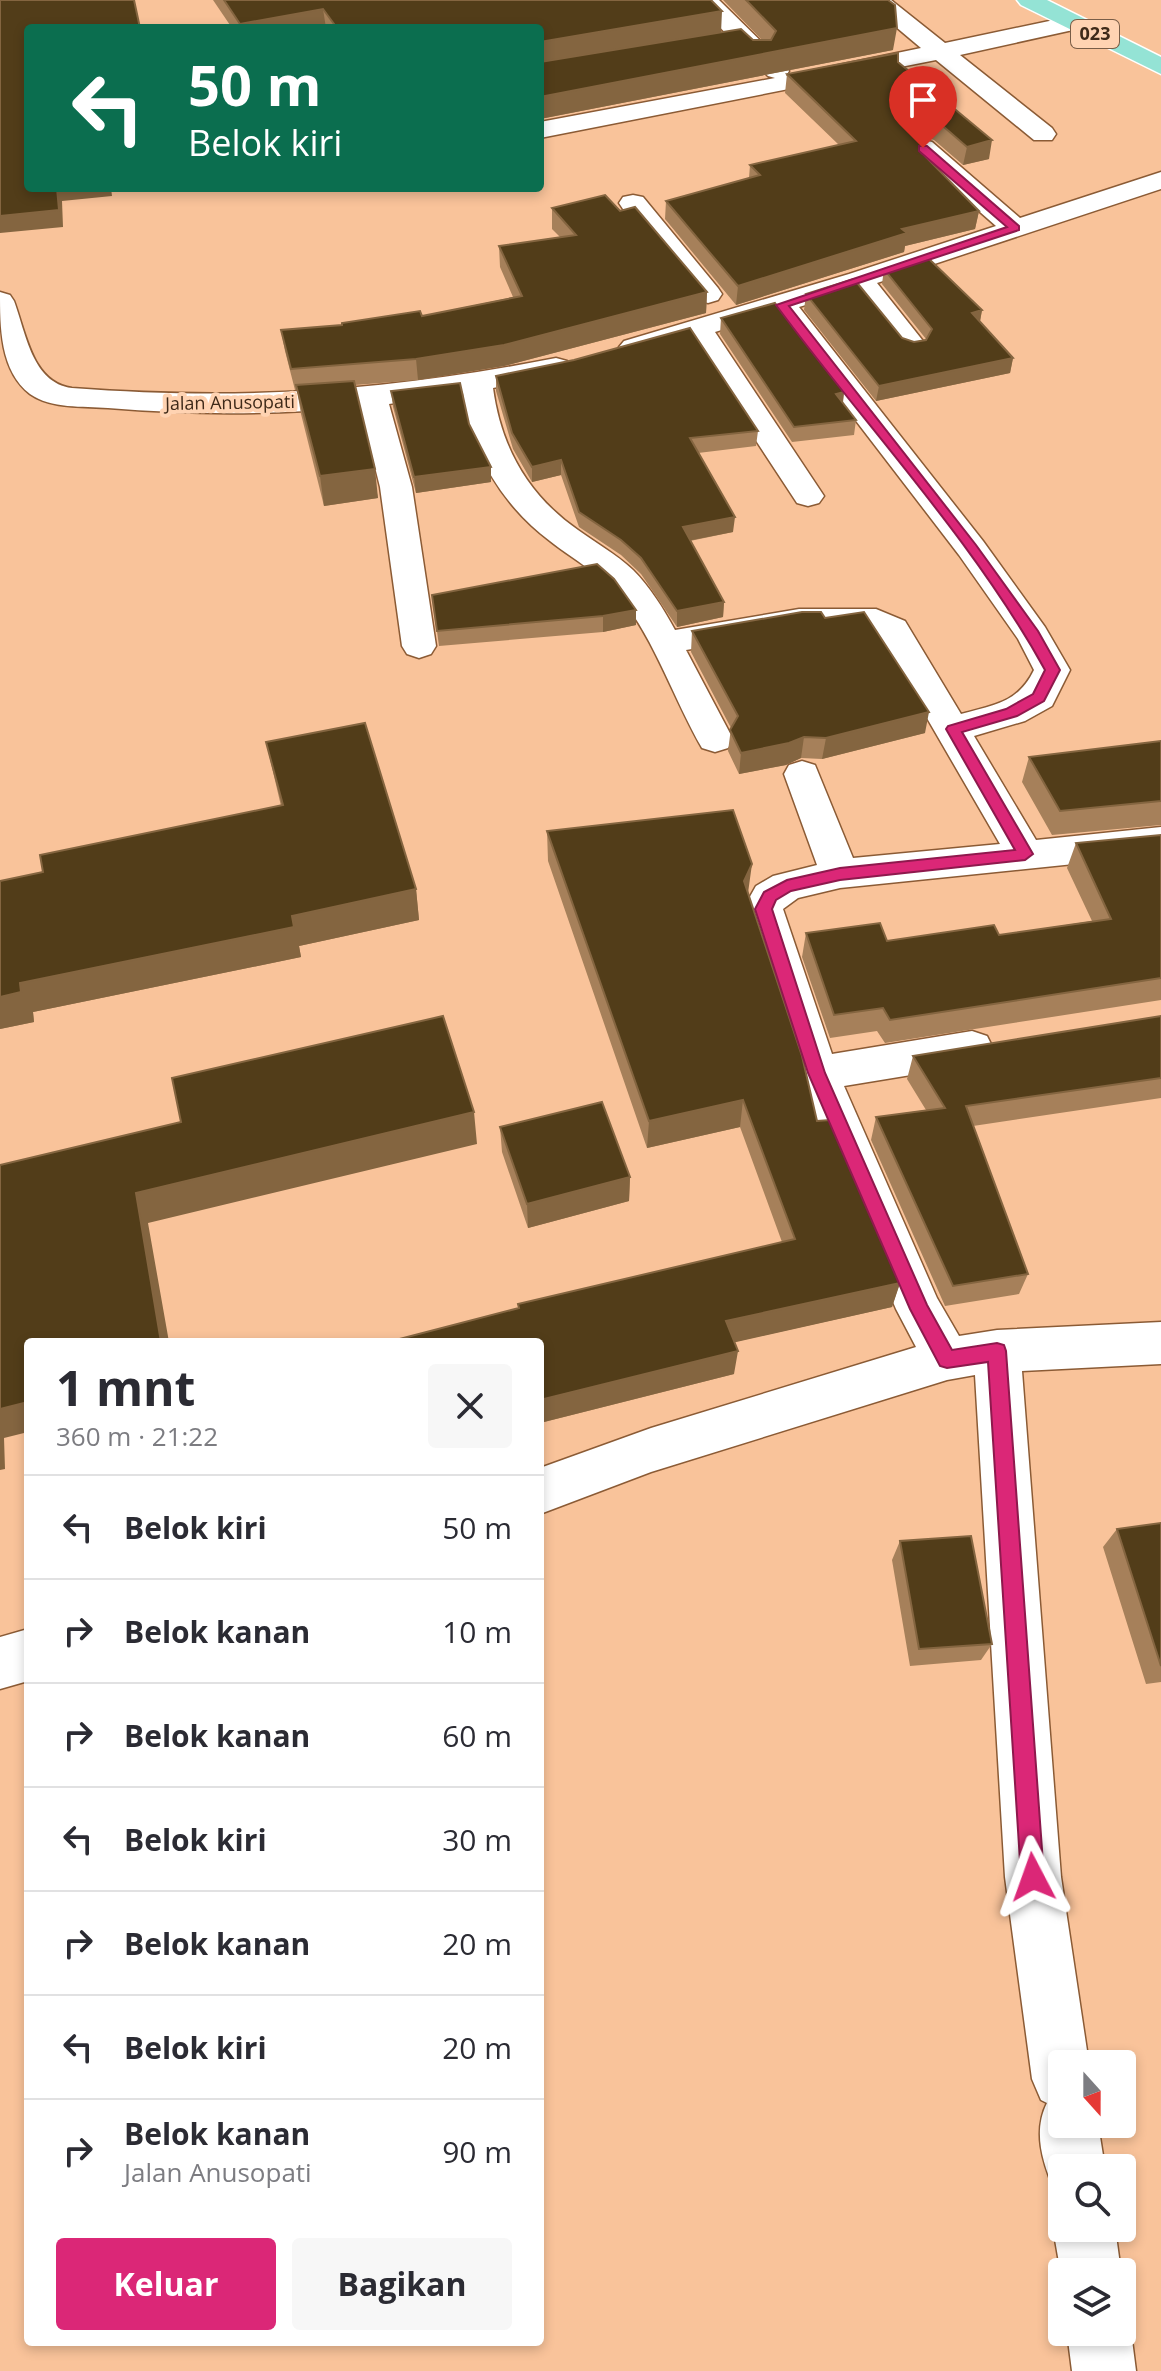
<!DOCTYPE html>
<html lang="id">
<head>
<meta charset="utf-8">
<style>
	body { margin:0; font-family:"Open Sans",sans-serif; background:#f7f7f7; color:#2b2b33; height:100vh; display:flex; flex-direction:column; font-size:30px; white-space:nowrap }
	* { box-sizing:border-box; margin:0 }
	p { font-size:26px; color:#7c7c81 }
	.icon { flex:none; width:44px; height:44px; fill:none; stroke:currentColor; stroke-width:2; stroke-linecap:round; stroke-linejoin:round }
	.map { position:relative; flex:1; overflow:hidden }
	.sheet { position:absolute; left:24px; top:1338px; width:520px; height:1008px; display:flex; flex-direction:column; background:#fff; border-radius:8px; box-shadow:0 4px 12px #0003 }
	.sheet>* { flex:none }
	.guide { position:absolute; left:24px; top:24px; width:520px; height:168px; border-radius:8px; box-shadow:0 4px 12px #0003; background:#0b6e4f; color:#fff; overflow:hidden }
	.needle { width:52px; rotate:159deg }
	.controls { position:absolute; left:1048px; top:2050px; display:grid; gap:16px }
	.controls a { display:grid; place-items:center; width:88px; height:88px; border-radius:8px; background:#fff; box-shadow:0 4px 12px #0003; font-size:40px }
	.pin { position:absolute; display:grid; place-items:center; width:68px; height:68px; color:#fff; margin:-82px -34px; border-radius:50% 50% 50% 0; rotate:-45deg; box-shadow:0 0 8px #0007 }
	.pin .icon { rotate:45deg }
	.me { position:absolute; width:88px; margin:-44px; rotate:356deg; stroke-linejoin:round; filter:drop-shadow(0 0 6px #0008) }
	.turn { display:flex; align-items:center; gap:28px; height:168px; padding:0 32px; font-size:36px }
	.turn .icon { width:104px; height:104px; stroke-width:2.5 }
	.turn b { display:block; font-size:56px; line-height:68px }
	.round { display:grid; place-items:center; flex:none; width:84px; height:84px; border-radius:8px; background:#f7f7f7 }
	.head { display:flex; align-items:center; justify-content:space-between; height:136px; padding:0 32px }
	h1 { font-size:48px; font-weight:700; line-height:60px }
	.action { display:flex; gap:16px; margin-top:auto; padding:16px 32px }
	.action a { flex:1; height:92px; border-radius:8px; background:#db2777; color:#fff; font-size:32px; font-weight:700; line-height:92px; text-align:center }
	.action a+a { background:#f7f7f7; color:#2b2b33 }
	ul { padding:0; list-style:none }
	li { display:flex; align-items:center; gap:24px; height:104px; padding:0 32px; border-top:2px solid #e1e1e2 }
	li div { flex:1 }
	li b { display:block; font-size:30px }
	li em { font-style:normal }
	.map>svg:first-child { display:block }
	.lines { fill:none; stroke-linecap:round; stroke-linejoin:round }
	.minor-casing { stroke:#8b5b35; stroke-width:3 }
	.primary-casing { stroke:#fff; stroke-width:3 }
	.minor { fill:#fff; fill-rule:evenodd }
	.primary { fill:#94e3d5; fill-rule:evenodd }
	.wall { fill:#a6805a }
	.shaded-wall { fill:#846540 }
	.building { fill:#523d19; stroke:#846540; stroke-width:2 }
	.route { fill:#db2777; stroke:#8e194d; stroke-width:2 }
	.labels { text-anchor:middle; stroke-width:8; stroke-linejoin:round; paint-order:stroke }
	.shield { fill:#ffd3b2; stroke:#795d47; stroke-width:2 }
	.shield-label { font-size:18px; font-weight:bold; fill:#3f2a19 }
	.far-street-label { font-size:18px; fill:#3f2a19; stroke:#ffd3b2 }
</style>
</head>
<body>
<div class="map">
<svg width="1161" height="2371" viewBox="0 0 1161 2371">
	<rect width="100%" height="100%" fill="#f9c39a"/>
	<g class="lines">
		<!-- minor casing -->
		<g class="minor-casing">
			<path id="minor" d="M693,0H719L786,66L789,71L786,76L921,48L864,0H891L945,43L1073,16L1082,18L1085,23L1082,28L960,55L1052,128L1056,134L1052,140H1034L936,60L540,138V122L775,78L768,76Z
				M923,140L932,142L1020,218L1161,172V189L877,283L927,346L922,352L912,355L902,352L853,291L799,307L983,541L1045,627L1070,670L1052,706L1025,721L974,736L1036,840L1161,827V855L840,888L798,898L783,909L832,1054L972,1031L987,1036L993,1048L987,1060L972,1065L844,1086L937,1298L959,1336L997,1330L1161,1322V1364L1022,1371L1061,1877L1089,2064H1062V2124H1098L1105,2168H1062V2193L1054,2189C1042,2161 1033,2131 1047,2103L1041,2100L1032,2079L1005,1877L975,1375L947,1380L651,1472L540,1514V1468L651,1428L916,1347L896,1309L796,1073L743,909L756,886L773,876L817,865L784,774L789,765L802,761L815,765L853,858L1000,844L880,637L870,631H799L686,650L733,739L728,748L715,752L702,748C674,700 656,642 621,598C601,574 574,560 550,541C503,506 470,452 463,393L389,404L412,487L436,646L431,654L419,658L407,654L402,646L380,487L360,407C276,415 192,415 108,408C83,406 51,409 30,394C0,371 0,327 0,292L10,295L14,301C26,333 32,383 72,388C244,401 388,391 556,358L567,361L571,367L567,373L493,388C501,448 529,496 578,530C596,543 616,554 633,570C650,587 663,608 675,630L799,609H876L905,621L961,714C994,705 1018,703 1034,670L1018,639L959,555L774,314L715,332L824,496L819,503L808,506L797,503L690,340L634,356L624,353L619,347L624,341L849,274L996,226L914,154L910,148L914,142Z
				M633,195L643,197L718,288L722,294L718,300L708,303L698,300L623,209L619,203L623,197Z
				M28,1629V1681L0,1689V1637Z
				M1062,2206V2228H1115L1121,2272H1062V2280L1053,2228Z
				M1122,2311L1131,2332L1136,2371H1072L1067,2332H1122Z"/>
		</g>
		<!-- primary casing -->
		<g class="primary-casing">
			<path id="primary" d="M1017,0H1047L1161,57V74L1021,5Z"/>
		</g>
		<!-- minor -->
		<use href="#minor" class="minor"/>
		<!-- primary -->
		<use href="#primary" class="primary"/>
	</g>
	<!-- wall -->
	<path class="wall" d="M213,0H711L721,33L753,40H762L723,0H888L893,50L540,119V28H232Z
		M898,62L989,159L963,165L934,140L924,137L916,139L935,155L933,164L979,211L975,229L905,246L904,252L736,305L665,219L666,201L749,178L750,165L839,145L785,93L787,74Z
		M552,208L620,211L707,292L706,313L504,366L418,380L355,385L378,498L324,506L301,414L297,390H295L285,351L281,330L342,325L422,316L513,297L500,267L499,246L560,237L552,229Z
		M884,269L982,310L980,322L1013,358L1010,373L876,401L804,310L806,294L902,338L914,342L926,339L882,284Z
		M721,318L844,392L843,403L856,420L854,435L792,442L720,334Z
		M496,376L758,431L756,446L698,453L733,532L690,541L724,602L723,617L677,627L641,574L621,555L579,527L561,475L532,482L513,449L496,391Z
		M391,391L469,424L491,467V482L416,493L393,407Z
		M597,564L636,625L603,632L439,646L432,595Z
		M825,618L925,733L822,759L801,758L786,765L739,774L728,751L731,728L691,652L692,631Z
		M1161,741V825L1052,835L1022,782L1029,757Z
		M266,742L416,889L419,920L299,946L301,957L33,1012L34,1022L0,1029L43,872L281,806Z
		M547,831L748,894L817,1121L900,1283L892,1307L734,1342V1374L540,1423V1342L518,1308V1304L782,1242L740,1127L647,1148L548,861Z
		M1161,835V1000L885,1043L877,1031L830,1038L802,957L806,933L887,941L999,935L1092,921L1067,868L1076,843Z
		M1161,1016V1098L973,1126L1028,1274L1019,1294L945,1306L871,1140L876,1117L926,1110L907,1079L913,1056Z
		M500,1127L630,1177L629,1201L528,1228L502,1152Z
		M1161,1523V1682L1146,1684L1103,1547L1117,1529Z
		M900,1541L992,1644L981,1660L910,1666L892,1560Z"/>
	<!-- shaded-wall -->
	<path class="shaded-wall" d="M323,9L326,28H241L240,24Z
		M722,11L721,33L540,64V42Z
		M897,28L893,50L540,119V97Z
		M927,119L924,137L913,139L910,128L916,121Z
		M992,140L989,159L963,165L967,147Z
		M935,155L931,173L926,157Z
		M57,188H111L112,196L62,201L63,227L0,233V216Z
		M979,211L975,229L905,246L904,252L736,305L738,286L902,229Z
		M707,292L706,313L504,366L418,380L416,359Z
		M982,310L979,326L972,313Z
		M1013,358L1010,373L876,401L879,386Z
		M844,392L842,408L836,394Z
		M561,460V475L532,482V467Z
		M491,467V482L416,493L414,477Z
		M375,469L378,498L324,506L320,476Z
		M735,517L733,532L682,542L683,527Z
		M724,602L723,617L677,627V611Z
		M636,610V625L603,632V616Z
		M929,712L925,733L822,759L826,738Z
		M804,737L801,758L786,765L739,774L741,753Z
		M752,864L748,893L744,881Z
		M416,889L419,920L299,946L301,957L33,1012L34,1022L0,1029V997L20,983L292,916Z
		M743,1100L740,1127L647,1148L649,1121Z
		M474,1112L477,1144L148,1223L169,1342H161L136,1193Z
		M630,1177L629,1201L528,1228L527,1204Z
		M900,1283L892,1307L723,1345L726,1321Z
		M738,1351L734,1374L540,1423V1400Z
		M28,1402V1432L4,1438L5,1469L0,1470V1409Z"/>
	<!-- building -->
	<path class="building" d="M0,0H134L140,28H28V188H57L59,210L0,216Z
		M224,0H711L722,11L540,42V28H337L323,9L240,24Z
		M746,0H888L895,5L897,28L540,97V62L741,29L753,40H771L776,31Z
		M898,53V62L992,140L967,147L937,121L927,119L916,121L910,128L915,138L935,155L926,157L979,211L902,229L907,233L738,286L666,201L760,175L750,165L856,141L787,74Z
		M605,195L620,211L635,207L707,292L504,345L416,359L291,369L281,330L342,325V323L420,311L422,316L522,296L499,246L576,235L552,208Z
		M926,256L982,310L972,313L1013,358L879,386L806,294L854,279L902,338L914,342L926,340L932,329L884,269Z
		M775,303L844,392L836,394L856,420L794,427L721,318Z
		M690,328L758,431L690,438L735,517L683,527L724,602L677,611L641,558L621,540L579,512L561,460L532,467L512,433L496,376L574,360Z
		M354,381L375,469L320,476L296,385Z
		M460,383L469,424L491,467L414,477L391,391Z
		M597,564L614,579L636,610L603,616L437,631L432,595Z
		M802,612H821L825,618L864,612L929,712L826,738L804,737L789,743L741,753L730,730L738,716L692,631Z
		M365,723L416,889L292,916L294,927L20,983L21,992L0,997V881L43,872L40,855L283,805L266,742Z
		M1161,741V801L1060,811L1029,757Z
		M733,810L752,864L744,881L802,1056L817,1121L830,1120L900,1283L726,1321L738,1351L540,1400V1342H388L519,1308L518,1304L795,1239L743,1100L649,1121L547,831Z
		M1161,835V978L890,1020L883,1008L834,1015L806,933L880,923L887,941L994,925L999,935L1111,919L1076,843Z
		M443,1016L474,1112L136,1193L161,1342H28V1402L0,1409V1165L181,1122L172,1078Z
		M1161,1016V1078L966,1106L1028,1274L953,1286L876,1117L945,1108L913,1056Z
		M602,1102L630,1177L527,1204L500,1127Z
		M1161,1523V1666L1117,1529Z
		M971,1536L992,1644L919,1649L900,1541Z"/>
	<!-- route -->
	<path class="route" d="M919,146H927L1019,226V230L789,306L976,545L1038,631L1060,670L1044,701L1017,716L962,732L1033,854L1025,860L840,880L791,891L776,900L772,909L825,1073L927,1305L952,1350L997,1343L1004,1345L1006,1351L1044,1877L1041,1886L1033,1889L1024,1886L1021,1877L988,1362L947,1368L940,1366L910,1309L808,1073L755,909L764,892L787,880L840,868L1015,850L946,729L948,726L1006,709L1033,694L1045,670C972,538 865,426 776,305L1007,227L919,151Z"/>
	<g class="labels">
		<!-- shield labels -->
		<rect class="shield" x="1071" y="20" width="48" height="28" rx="6"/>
		<g class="shield-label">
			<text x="1095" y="40">023</text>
		</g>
		<!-- far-street labels -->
		<g class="far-street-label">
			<text transform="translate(230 403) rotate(-1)" y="6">Jalan Anusopati</text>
		</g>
	</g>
</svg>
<div class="controls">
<a><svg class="needle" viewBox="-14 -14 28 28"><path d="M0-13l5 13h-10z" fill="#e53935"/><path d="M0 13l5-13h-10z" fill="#7c7c81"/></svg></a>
<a><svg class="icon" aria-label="search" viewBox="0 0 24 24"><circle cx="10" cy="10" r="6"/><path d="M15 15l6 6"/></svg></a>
<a><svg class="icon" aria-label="layers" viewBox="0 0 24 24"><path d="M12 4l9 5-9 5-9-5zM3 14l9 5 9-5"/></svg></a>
</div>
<div class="pin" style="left:923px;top:148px;background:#d93025"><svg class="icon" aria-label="arrive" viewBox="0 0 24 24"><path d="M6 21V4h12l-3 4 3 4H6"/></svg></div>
<svg class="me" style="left:1033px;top:1877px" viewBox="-20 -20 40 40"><path d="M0-17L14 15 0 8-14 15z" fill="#db2777" stroke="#fff" stroke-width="4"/></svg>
<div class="guide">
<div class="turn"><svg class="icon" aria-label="left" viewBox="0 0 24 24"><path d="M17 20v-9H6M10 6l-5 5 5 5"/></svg><div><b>50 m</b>Belok kiri</div></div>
</div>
<section class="sheet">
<div class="head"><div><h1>1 mnt</h1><p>360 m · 21:22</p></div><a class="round"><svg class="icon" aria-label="close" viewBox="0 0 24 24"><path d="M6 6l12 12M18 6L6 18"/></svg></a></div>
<ul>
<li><svg class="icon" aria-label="left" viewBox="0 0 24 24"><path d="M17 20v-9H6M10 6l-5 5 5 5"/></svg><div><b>Belok kiri</b></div><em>50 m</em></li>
<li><svg class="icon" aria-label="right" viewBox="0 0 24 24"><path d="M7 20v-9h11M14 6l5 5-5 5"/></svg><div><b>Belok kanan</b></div><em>10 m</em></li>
<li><svg class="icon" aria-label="right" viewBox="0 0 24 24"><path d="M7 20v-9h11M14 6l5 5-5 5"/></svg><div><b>Belok kanan</b></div><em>60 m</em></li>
<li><svg class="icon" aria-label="left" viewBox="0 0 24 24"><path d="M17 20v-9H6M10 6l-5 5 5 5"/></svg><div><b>Belok kiri</b></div><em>30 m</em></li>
<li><svg class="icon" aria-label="right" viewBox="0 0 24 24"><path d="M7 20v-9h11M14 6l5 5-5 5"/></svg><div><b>Belok kanan</b></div><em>20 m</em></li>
<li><svg class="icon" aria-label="left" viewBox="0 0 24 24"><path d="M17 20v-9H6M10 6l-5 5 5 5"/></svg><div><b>Belok kiri</b></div><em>20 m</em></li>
<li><svg class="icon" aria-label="right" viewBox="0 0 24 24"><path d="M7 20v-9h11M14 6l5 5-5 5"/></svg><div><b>Belok kanan</b><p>Jalan Anusopati</p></div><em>90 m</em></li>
</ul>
<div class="action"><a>Keluar</a><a>Bagikan</a></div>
</section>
</div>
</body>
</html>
